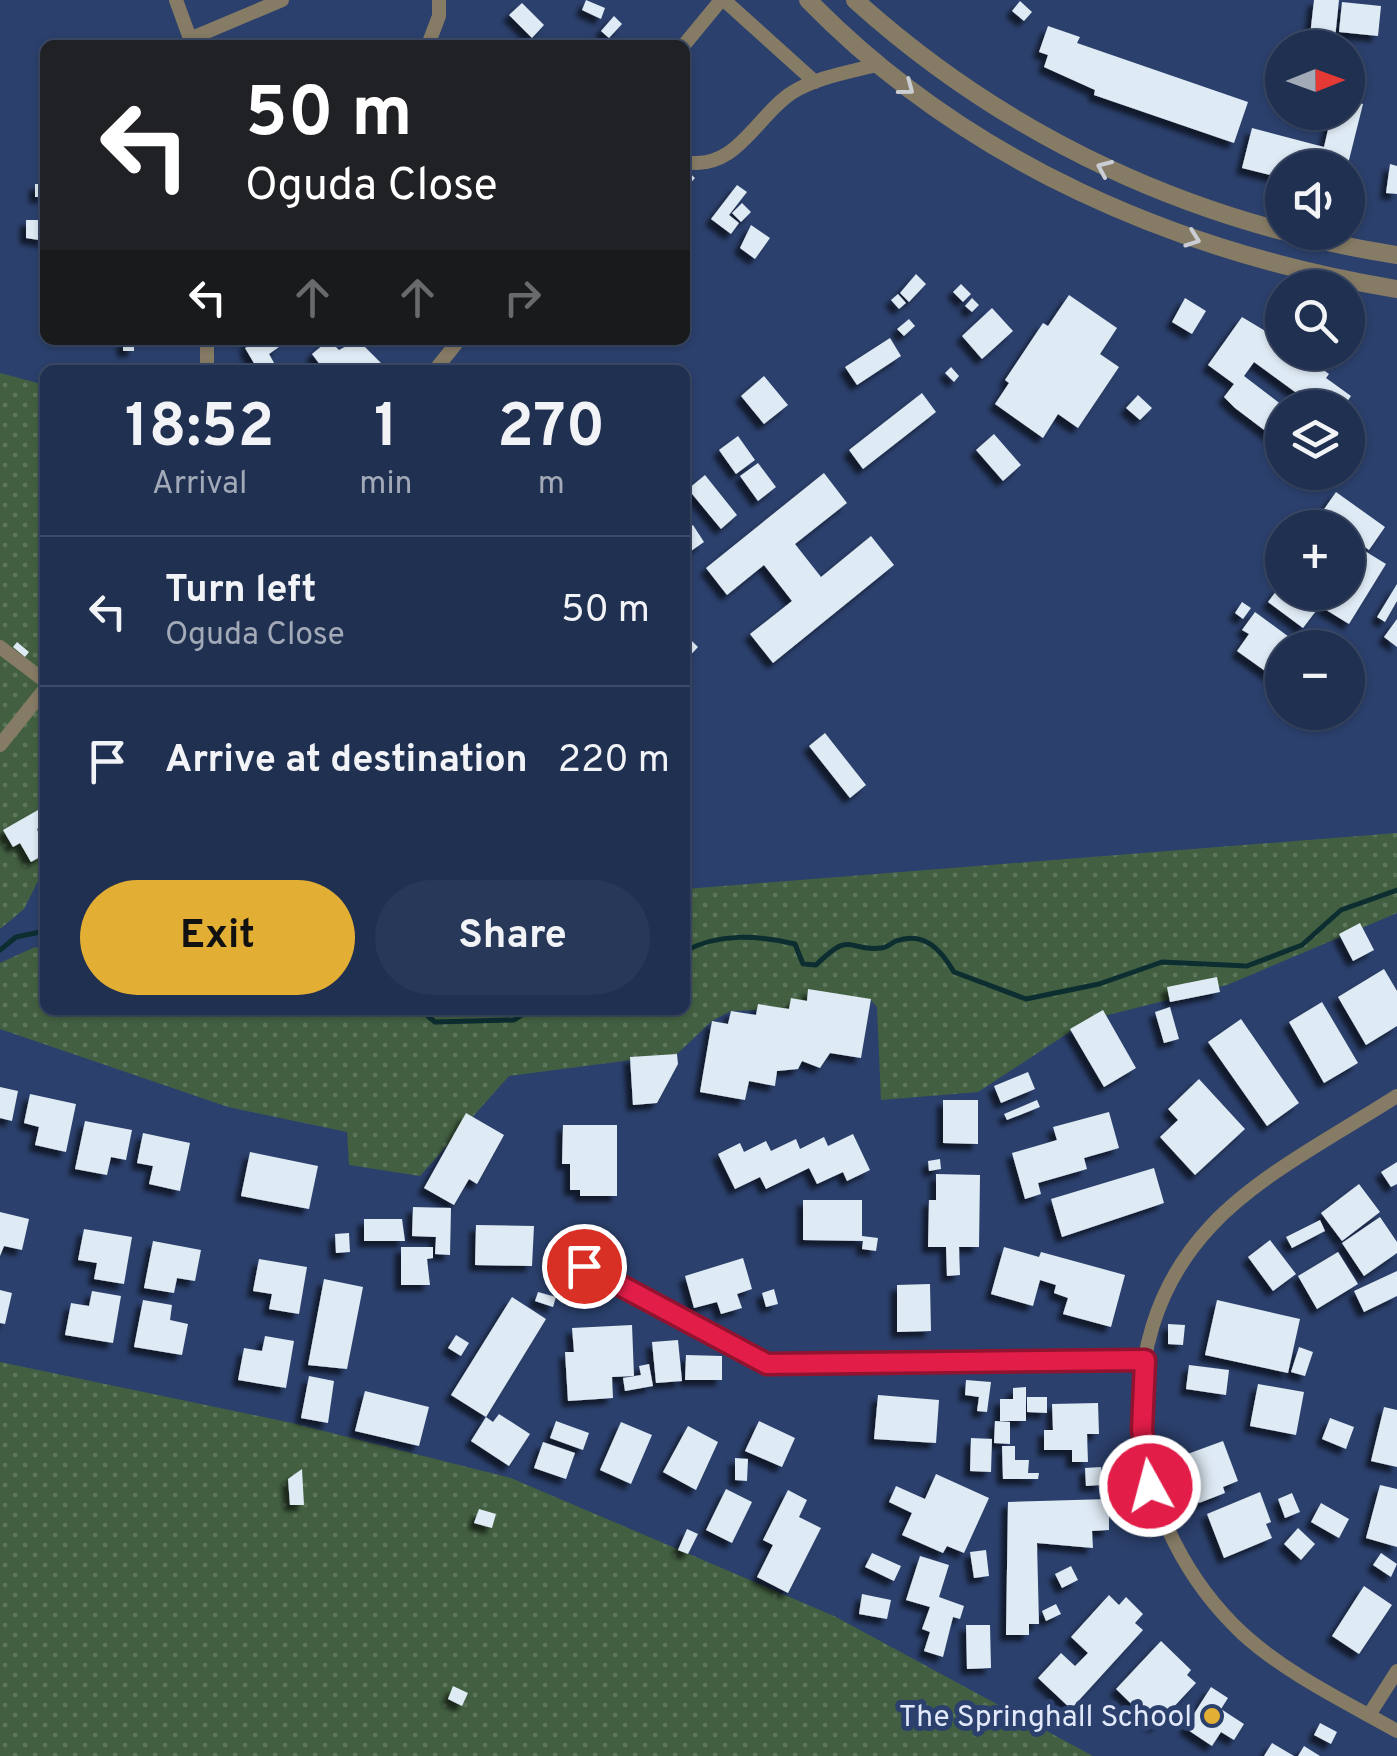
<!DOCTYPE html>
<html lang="en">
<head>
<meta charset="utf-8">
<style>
	body { margin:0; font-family:Overpass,sans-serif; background:#283858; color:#f1f3f6; height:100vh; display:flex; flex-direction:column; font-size:38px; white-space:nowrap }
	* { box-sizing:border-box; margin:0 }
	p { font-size:32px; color:#a2a9b7 }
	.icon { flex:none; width:55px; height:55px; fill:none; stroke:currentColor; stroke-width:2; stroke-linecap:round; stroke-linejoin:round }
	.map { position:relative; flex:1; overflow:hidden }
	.details { position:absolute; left:40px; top:365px; width:650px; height:650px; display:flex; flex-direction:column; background:#203051; border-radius:15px; box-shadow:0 2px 8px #0004,0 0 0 2px #3d4b68 }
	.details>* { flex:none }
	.guide { position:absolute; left:40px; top:40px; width:650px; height:305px; border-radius:15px; box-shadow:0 2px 8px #0004,0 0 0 2px #3d4b68; background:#202124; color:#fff; overflow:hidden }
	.needle { width:65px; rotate:89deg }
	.controls { position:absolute; left:1265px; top:30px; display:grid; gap:20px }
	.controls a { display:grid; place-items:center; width:100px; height:100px; border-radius:50%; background:#203051; box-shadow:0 2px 8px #0004,0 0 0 2px #3d4b68; font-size:50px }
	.pin { position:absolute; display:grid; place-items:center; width:85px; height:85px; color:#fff; margin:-42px; border:5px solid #fff; border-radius:50%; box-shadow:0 2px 10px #0007 }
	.me { position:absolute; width:110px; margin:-55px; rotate:353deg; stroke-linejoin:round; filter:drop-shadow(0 0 8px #0008) }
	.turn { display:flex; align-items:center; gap:35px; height:210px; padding:0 40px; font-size:45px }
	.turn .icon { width:130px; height:130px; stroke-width:2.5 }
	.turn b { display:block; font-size:70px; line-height:85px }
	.lanes { display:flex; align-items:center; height:95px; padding:0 40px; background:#0003; justify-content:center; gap:50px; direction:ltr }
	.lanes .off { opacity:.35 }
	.eta { display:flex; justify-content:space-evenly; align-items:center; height:170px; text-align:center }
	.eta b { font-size:60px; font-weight:700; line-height:70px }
	.cta { display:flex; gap:20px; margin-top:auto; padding:20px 40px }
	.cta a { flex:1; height:115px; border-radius:60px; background:#e3ae34; color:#111; font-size:40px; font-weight:700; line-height:115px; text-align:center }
	.cta a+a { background:#283858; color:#f1f3f6 }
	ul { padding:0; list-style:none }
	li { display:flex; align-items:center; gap:30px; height:150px; padding:0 40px; border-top:2px solid #3d4b68 }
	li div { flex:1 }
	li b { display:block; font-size:38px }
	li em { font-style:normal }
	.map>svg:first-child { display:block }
	.grass { fill:url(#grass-dots) }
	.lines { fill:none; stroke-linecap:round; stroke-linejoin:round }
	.stream { stroke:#0c2e31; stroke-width:5 }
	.building { fill:#deeaf4; filter:url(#shadow) }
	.minor { stroke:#867b64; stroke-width:14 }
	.tertiary { stroke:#867b64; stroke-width:18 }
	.oneway { stroke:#caced4 }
	.route-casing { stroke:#92132f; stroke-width:25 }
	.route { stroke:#e11d48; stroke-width:18 }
	.poi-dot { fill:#e3ae34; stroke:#2b406c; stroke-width:4 }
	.labels { text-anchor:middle; stroke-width:10; stroke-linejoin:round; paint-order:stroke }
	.poi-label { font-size:30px; fill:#e1e9fa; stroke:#2b406c; text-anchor:end }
</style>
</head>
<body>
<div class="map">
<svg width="1397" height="1756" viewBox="0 0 1397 1756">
	<defs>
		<pattern id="grass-dots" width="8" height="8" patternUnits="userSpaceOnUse" patternTransform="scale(2.5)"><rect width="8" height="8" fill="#426041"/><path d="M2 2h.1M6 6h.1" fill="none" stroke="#5d775d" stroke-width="1.8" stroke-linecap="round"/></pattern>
		<filter id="shadow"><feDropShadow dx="-6" dy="6" stdDeviation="2.5" flood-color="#0009"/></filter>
	</defs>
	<rect width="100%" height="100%" fill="#2b406c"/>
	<!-- grass -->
	<path class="grass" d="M0,373L45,385V867L24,909L0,929Z
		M1397,833V913L1227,985L1088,1020L978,1092L881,1100L877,1007L870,999L807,1001L789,1009L731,1011L712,1021L677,1054L509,1076L420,1176L349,1165L347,1132L228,1107L0,1029V963L35,947L45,950V1010H685V889Z
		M0,1362L292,1423L511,1478L834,1616L1093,1756H0Z"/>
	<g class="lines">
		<!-- stream -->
		<path class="stream" d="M0,950L16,937L45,931
			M685,951C719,933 757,935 795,944L803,964L816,965C853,929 846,952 881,948C887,948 891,943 896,941C925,931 941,950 954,972L1026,999L1099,984L1162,962L1247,966L1302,945L1341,910L1397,890
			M421,1010L435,1022L514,1020L530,1010"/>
	</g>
	<!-- building -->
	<path class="building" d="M586,0L605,8L601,19L582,10Z
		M1314,0H1339L1334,48L1309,45Z
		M1020,1L1032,12L1024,21L1012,11Z
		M1342,2L1381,6L1378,36L1339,32Z
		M522,3L544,25L532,38L509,15Z
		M614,16L622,24L609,38L601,31Z
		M1048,26L1080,37L1077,43L1248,102L1234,143L1094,95L1095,90L1044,67L1048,55L1039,52Z
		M1348,100L1363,104L1347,168H1282V178L1242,168L1252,128L1324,147L1332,112H1348Z
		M1390,164L1397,166V194L1386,193Z
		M685,169L695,178L685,189Z
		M35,184H45V197H35Z
		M737,185L747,192L729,215L739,223L731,234L711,219Z
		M742,203L751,212L741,222L732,213Z
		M26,220H45V241L26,238Z
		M751,225L770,238L755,259L740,248Z
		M916,274L926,284L909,302L900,293Z
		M961,284L971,294L963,302L953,292Z
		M898,294L906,303L899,309L891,300Z
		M1069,295L1117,328L1100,354L1119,367L1078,428L1058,414L1043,438L995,404L1009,383L1005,380L1043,323L1048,326Z
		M972,298L979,305L972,312L965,306Z
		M1185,298L1206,311L1192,334L1172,322Z
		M992,308L1013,331L982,359L962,336Z
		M1242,317L1282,341V352H1299L1329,374L1326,378L1351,396L1343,408H1295L1302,397L1254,362L1244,376L1282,405V439L1280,442L1235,408L1224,397L1234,384L1208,365Z
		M909,319L915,326L904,336L897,329Z
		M890,338L901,356L857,385L845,367Z
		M123,340H134V351H123Z
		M245,340H275L279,347L269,354L277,368L258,370L245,348L249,346Z
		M329,340L339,350L358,340L384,366L379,370H316L321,366L312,354Z
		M951,367L959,376L954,382L945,373Z
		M764,376L788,405L764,424L741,396Z
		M922,393L936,412L863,469L849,450Z
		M1138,395L1152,408L1140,420L1126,408Z
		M994,434L1021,465L1003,481L976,450Z
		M738,436L755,460L736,474L719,450Z
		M758,463L776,487L758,501L740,476Z
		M824,473L847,503L795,544L821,577L871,536L894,565L773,663L750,634L792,601L764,565L727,595L706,568Z
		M705,475L737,515L721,529L688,489Z
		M1336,492L1385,527L1369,550L1348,535V528H1338L1320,515Z
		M693,525L704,542L691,551L685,531Z
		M1360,548L1386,564L1349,624L1323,608L1332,592H1348V568Z
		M1397,584V601L1385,622L1377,617Z
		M1280,586L1282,592L1301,602L1308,593L1322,603L1303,628L1268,602Z
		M1242,602L1251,608L1243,619L1235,613Z
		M1255,612L1304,648H1282V683L1237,651L1249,634L1242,630Z
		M1397,619V647L1384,637Z
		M685,634L698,647L685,661Z
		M17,642L29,652L25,657L13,647Z
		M825,733L866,785L850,798L809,746Z
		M38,810L45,823L37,829L45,854L31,862L20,843L13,847L3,830Z
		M1360,923L1374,950L1353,961L1339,934Z
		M1384,969L1397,991V1026L1366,1045L1338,997Z
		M1217,977L1220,992L1170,1002L1167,987Z
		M808,989L871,999L861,1058L830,1053L820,1068L802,1061L798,1069L777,1071L775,1086L749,1081L745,1100L700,1092L712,1021L728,1024L731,1011L756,1015L758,1004L789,1009L791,998L807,1001Z
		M1322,1002L1358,1063L1324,1083L1289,1022Z
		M1170,1007L1179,1039L1164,1043L1155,1012Z
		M1103,1010L1136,1068L1104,1087L1070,1029Z
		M1241,1019L1299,1103L1267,1126L1208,1042Z
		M677,1054L678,1064L657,1103L633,1105L630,1057Z
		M1028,1072L1035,1089L1001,1103L994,1086Z
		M1199,1079L1245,1129L1195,1175L1160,1137L1178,1120L1168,1109Z
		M0,1087L18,1091L12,1121L0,1118Z
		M30,1094L76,1104L66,1152L35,1145L39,1127L24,1123Z
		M943,1100H978V1144L943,1143Z
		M1037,1100L1040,1107L1007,1120L1004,1114Z
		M1109,1112L1119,1148L1084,1158L1087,1169L1038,1183L1041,1194L1025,1199L1012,1153L1057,1140L1053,1127Z
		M466,1113L504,1135L477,1184L469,1179L454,1205L424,1188Z
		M85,1121L132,1130L126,1160L111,1157L107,1175L75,1169Z
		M563,1125H617V1196H580V1190H570V1164H562Z
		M143,1133L190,1143L180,1191L149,1184L153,1166L137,1163Z
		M853,1134L870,1170L847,1181L843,1172L817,1184L809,1168L766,1189L760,1177L735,1189L718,1154L740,1143L744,1152L766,1141L771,1151L796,1139L800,1149L824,1137L828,1146Z
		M250,1152L318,1166L309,1209L241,1196Z
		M940,1159L941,1169L929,1171L928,1161Z
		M1397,1162V1184L1391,1187L1381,1172Z
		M1154,1168L1164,1203L1062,1237L1051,1199Z
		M936,1174L980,1175L979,1247H959L960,1275L947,1276L946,1247H928L929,1200H936Z
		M1359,1184L1380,1212L1342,1241L1321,1213Z
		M803,1200H862V1236L878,1238L876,1251L862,1249L863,1241L803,1240Z
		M413,1207L451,1208L450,1255L435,1254L436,1237L412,1236Z
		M0,1212L29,1219L22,1250L4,1246L0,1256Z
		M1380,1217L1397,1242V1253L1364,1276L1342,1243Z
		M364,1219H402L405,1241H364Z
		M1320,1220L1325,1231L1292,1248L1286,1237Z
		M476,1225L534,1226L532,1266L475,1265Z
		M84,1229L132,1237L124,1284L94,1279L97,1263L78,1260Z
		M349,1233L350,1252L336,1253L335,1234Z
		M1270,1240L1296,1274L1273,1291L1248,1257Z
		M153,1241L201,1250L195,1281L177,1278L174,1293L144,1288Z
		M401,1247H433V1258L427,1259L430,1285H401Z
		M1004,1247L1039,1257L1041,1252L1125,1275L1111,1327L1063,1314L1068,1298L1054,1293L1056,1285L1040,1280L1033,1306L991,1294Z
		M1338,1252L1358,1284L1317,1309L1298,1276Z
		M743,1258L752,1289L737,1294L742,1308L721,1314L717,1302L694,1308L685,1276Z
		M259,1259L307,1267L299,1314L269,1309L272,1294L253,1291Z
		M1397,1271V1296L1364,1312L1354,1291Z
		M324,1279L363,1287L347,1369L308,1365Z
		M930,1284L931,1331L897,1332V1285Z
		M774,1289L778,1304L766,1307L762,1293Z
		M0,1290L12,1293L5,1324L0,1323Z
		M92,1291L121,1296L113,1343L65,1335L71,1303L89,1306Z
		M538,1292L556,1297L553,1307L535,1301Z
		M512,1297L546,1319L486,1417L451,1395Z
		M143,1300L172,1305L170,1320L188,1324L182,1355L134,1347Z
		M1217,1300L1300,1319L1288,1373L1205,1355Z
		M1168,1324L1185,1325L1183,1345L1168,1344Z
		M632,1325L634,1376L612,1377L613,1398L568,1401L565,1352H574L572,1328Z
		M456,1335L469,1343L461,1356L448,1348Z
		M265,1336L294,1341L286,1388L238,1380L244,1348L262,1351Z
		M678,1340L682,1381L656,1383L652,1342Z
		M1299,1347L1313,1352L1305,1376L1291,1372Z
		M686,1355L722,1356V1380H685Z
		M649,1364L653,1386L625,1391L623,1378L641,1375L639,1366Z
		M1189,1365L1229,1370L1226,1395L1186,1389Z
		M309,1376L334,1381L328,1423L301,1418Z
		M966,1380L991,1382L987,1412L977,1411L979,1397L965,1395Z
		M1258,1384L1304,1392L1296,1435L1250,1426Z
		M1026,1387V1421H1000V1399H1013V1388Z
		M365,1391L429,1407L419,1446L355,1431Z
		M878,1395L939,1400L936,1443L874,1439Z
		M1027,1397H1047V1413L1027,1412Z
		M1098,1403L1099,1434H1087L1088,1462H1072V1450H1044V1430H1053L1052,1404Z
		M1384,1407L1397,1410V1467L1371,1461Z
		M499,1414L530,1434L509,1466L471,1441L486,1417L493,1422Z
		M1330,1418L1354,1427L1346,1449L1322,1439Z
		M556,1421L589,1433L583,1450L550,1438Z
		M759,1421L795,1438L782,1467L745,1451Z
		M995,1421L1010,1422V1444L994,1443Z
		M621,1422L652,1435L631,1484L600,1470Z
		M688,1426L718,1442L696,1490L663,1472Z
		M971,1438L992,1439L991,1472L970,1471Z
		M1223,1441L1238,1481L1223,1487L1225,1493L1199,1503L1182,1456Z
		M543,1442L575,1453L566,1479L534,1468Z
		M1002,1446H1015V1460H1029L1028,1473H1039L1038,1479H1003Z
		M735,1458L748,1459L747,1481L735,1480Z
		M1101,1467L1102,1485L1086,1486L1085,1468Z
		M302,1469L304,1505H290L288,1479Z
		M936,1474L989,1498L964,1553L947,1546L943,1553L902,1535L912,1513L889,1502L896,1486L925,1499Z
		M1380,1485L1397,1489V1547L1366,1538Z
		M726,1489L752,1502L732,1543L706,1530Z
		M788,1490L807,1500L799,1517L821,1528L788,1593L757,1577L773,1545L763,1540Z
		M1260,1492L1271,1522L1266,1524L1272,1538L1224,1558L1207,1514Z
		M1292,1493L1300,1512L1285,1518L1278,1499Z
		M1109,1499V1530L1092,1531L1093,1548L1037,1543L1039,1624H1029V1635H1006L1008,1502Z
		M1321,1503L1349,1519L1339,1538L1311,1522Z
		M479,1509L496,1514L492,1528L474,1523Z
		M1298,1528L1315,1544L1301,1560L1284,1544Z
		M687,1529L698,1534L688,1554L678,1550Z
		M986,1550L989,1576L974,1578L970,1552Z
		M872,1553L901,1566L894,1581L865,1567Z
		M1381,1553L1397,1564L1391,1577L1373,1565Z
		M920,1556L949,1565L939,1597L964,1606L960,1619L953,1617L943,1657L924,1651L930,1632L922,1629L930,1607L906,1600Z
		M1071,1566L1078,1580L1062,1588L1055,1574Z
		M1364,1586L1392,1605L1359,1654L1332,1636Z
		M862,1594L891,1600L887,1619L859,1614Z
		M1109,1595L1119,1605L1126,1597L1143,1614L1135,1623L1143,1630L1071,1709L1038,1678L1061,1653L1075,1666L1088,1653L1071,1637Z
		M1056,1604L1061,1614L1046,1621L1042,1611Z
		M966,1625H990L991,1668L967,1669Z
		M1161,1641L1191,1670L1187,1675L1196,1683L1155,1727L1116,1689Z
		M453,1686L468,1693L462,1706L448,1699Z
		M1211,1687L1228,1698L1221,1709L1244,1724L1234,1740L1221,1732L1212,1746L1185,1728Z
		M1320,1723L1337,1732L1331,1744L1314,1735Z
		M1272,1743L1294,1756H1264Z
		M1304,1746L1320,1756H1298Z"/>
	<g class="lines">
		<!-- minor -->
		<path class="minor" d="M176,0L192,44
			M724,0L815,82
			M192,38L282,0
			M428,45L439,16V0
			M684,45L721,0
			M685,162C737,172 757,114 793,92C817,77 850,72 876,65
			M207,340V370
			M435,370L459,340
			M0,647L45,681
			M0,745L45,689
			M1397,1096C1338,1134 1258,1175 1211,1226C1099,1345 1130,1529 1243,1634C1287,1674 1346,1702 1397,1731
			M584,1266L767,1364L1145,1360
			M1369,1715L1397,1671"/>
		<!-- tertiary -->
		<path class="tertiary" d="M808,0C965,161 1177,253 1397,289
			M855,0C1008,138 1194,224 1397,255"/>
	</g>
	<!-- one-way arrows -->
	<defs><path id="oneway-chevron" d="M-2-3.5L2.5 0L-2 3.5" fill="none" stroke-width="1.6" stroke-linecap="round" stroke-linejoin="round" transform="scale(2.5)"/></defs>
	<g class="oneway">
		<use href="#oneway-chevron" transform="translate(907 88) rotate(37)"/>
		<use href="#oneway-chevron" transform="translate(1104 168) rotate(-156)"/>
		<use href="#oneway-chevron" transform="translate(1193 239) rotate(20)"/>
	</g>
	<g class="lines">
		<!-- route casing -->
		<g class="route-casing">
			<path id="route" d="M584,1266L767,1364L1145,1360L1142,1430L1150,1486"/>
		</g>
		<!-- route -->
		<use href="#route" class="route"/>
	</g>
	<!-- markers -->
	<circle class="poi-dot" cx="1212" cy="1716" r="10"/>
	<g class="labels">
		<!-- poi labels -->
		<g class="poi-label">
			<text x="1192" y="1726">The Springhall School</text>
		</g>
	</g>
</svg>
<div class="controls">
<a><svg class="needle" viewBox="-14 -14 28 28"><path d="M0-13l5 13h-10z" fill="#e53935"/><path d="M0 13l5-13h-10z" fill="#a2a9b7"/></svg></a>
<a><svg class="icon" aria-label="sound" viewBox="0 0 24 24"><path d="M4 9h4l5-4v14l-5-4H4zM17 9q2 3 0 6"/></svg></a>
<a><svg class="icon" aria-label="search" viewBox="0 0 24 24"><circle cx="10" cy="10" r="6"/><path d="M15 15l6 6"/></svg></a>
<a><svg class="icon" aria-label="layers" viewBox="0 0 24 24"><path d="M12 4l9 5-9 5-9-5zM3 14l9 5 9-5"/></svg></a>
<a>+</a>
<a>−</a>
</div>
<div class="pin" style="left:584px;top:1266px;background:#d93025"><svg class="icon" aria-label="arrive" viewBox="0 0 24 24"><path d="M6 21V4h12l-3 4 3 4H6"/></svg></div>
<svg class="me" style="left:1150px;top:1486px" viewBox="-20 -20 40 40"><circle r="17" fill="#e11d48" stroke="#fff" stroke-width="3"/><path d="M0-11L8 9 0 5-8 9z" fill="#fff"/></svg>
<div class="guide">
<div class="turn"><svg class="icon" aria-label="left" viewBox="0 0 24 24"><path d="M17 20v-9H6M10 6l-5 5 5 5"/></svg><div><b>50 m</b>Oguda Close</div></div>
<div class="lanes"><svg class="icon" aria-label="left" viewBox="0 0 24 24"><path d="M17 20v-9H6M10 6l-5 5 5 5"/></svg><svg class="icon off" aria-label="ahead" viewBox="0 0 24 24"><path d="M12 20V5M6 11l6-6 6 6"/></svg><svg class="icon off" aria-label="ahead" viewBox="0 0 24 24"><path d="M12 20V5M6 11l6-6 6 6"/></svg><svg class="icon off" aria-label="right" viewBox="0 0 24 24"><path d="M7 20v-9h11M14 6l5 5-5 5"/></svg></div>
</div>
<section class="details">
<div class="eta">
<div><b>18:52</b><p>Arrival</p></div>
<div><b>1</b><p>min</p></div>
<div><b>270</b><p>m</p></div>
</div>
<ul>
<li><svg class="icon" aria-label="left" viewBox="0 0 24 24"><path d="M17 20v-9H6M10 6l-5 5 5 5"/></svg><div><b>Turn left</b><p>Oguda Close</p></div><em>50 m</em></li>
<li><svg class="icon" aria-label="arrive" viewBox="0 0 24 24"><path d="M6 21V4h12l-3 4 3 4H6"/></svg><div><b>Arrive at destination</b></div><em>220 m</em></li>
</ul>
<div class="cta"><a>Exit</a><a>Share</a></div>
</section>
</div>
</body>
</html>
